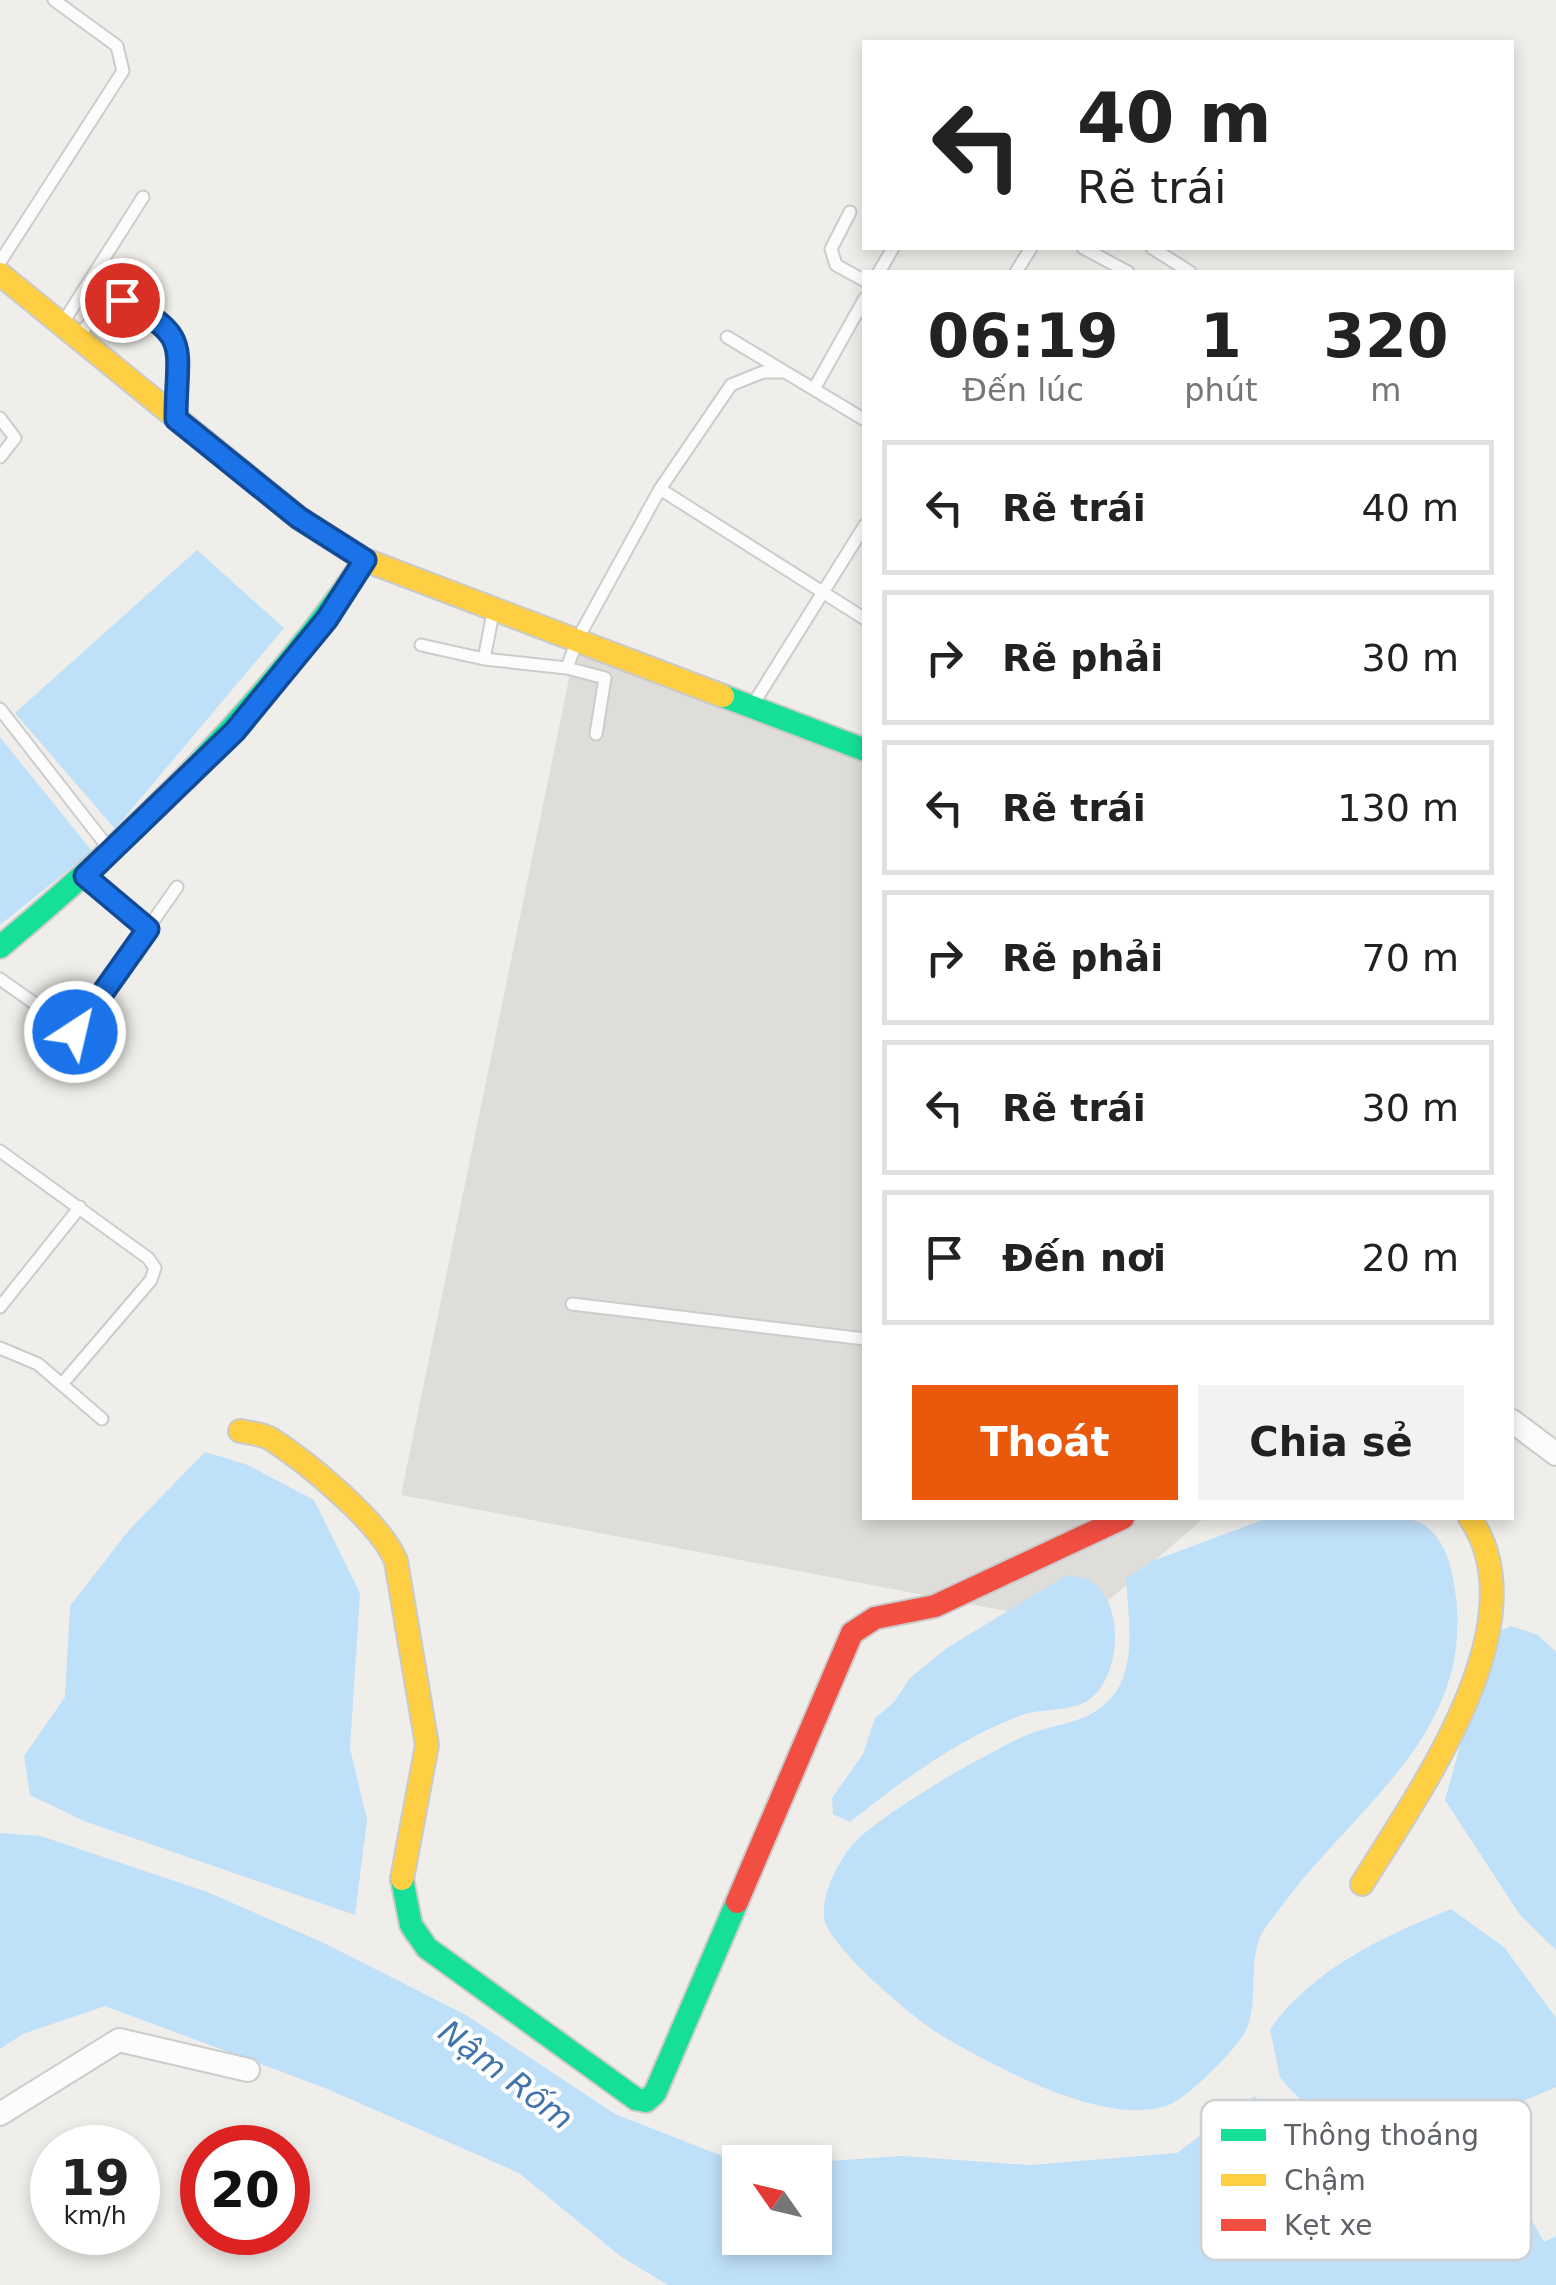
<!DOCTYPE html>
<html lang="vi">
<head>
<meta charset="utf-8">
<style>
	body { margin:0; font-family:"DejaVu Sans",sans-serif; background:#f2f2f2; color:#222; height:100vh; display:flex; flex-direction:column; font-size:38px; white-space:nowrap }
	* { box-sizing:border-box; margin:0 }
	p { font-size:32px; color:#767676 }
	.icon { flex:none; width:55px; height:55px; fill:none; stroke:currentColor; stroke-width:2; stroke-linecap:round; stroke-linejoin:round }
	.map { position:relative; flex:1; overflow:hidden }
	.drawer { position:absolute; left:862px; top:270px; width:652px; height:1250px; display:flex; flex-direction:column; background:#fff; border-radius:0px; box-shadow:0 5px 15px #0003 }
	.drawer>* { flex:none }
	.hud { position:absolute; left:862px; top:40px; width:652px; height:210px; border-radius:0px; box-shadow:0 5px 15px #0003; background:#fff; color:#222; overflow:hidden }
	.needle { width:65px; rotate:304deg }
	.tools { position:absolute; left:722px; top:2145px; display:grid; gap:20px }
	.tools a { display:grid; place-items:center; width:110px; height:110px; border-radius:0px; background:#fff; box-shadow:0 5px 15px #0003; font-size:50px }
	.speed { position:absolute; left:30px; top:2125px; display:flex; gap:20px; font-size:50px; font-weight:700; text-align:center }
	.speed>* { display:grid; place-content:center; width:130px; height:130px; border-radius:50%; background:#fff; box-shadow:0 5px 15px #0003; line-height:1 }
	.speed small { font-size:25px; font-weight:400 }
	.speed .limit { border:15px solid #d22; background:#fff; color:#111 }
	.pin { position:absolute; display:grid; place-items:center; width:85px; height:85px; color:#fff; margin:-42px; border:5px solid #fff; border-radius:50%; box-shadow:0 2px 10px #0007 }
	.me { position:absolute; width:110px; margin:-55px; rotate:35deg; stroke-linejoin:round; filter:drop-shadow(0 0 8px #0008) }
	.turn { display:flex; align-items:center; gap:35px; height:210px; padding:0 50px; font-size:45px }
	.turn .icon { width:130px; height:130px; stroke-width:2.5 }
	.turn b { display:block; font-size:70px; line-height:85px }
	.eta { display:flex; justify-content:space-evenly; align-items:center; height:170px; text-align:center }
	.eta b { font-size:60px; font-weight:700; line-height:70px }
	.primary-button { display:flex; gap:20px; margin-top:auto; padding:20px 50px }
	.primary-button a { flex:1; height:115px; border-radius:0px; background:#ea580c; color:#fff; font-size:40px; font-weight:700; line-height:115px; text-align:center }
	.primary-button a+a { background:#f2f2f2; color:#222 }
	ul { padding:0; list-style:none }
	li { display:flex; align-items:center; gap:30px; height:135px; margin:0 20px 15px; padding:0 30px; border:5px solid #e0e0e0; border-radius:0px }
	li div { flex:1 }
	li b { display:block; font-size:38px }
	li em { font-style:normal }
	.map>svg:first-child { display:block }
	.industrial { fill:#dfddda }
	.water { fill:#bfe0f9 }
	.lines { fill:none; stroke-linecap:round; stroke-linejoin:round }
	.lane-casing { stroke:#cbcccc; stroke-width:15 }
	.street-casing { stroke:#cbcccc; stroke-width:26 }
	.fast-casing { stroke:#cacacb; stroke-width:26 }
	.slow-casing { stroke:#cacacb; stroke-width:26 }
	.jam-casing { stroke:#cacacb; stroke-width:26 }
	.lane { stroke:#fdfcfc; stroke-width:11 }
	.street { stroke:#fdfcfc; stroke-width:22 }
	.fast { stroke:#16e098; stroke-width:22 }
	.slow { stroke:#ffcf43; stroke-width:22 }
	.jam { stroke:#f24e42; stroke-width:22 }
	.route-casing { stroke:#114b97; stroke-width:25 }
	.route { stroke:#1a73e8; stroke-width:18 }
	.labels { text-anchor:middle; stroke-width:8; stroke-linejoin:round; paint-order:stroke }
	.water-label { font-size:32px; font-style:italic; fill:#4174aa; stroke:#fff }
	.key { fill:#fff; stroke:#cfd0d2; stroke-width:2.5 }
	.key-label { font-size:28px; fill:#5f6368 }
</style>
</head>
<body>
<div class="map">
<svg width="1556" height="2285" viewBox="0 0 1556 2285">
	<rect width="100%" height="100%" fill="#efeeea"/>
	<!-- industrial -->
	<path class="industrial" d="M577,640L865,736V1518H1204L1080,1625L401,1495Z"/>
	<!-- water -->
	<path class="water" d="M197,550L284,628L115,829L15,713Z
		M0,737L92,851L0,925Z
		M205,1452L248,1465L314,1500L360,1593L350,1748L367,1820L355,1915L84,1821L30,1795L24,1756L65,1697L70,1606L129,1530Z
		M1268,1518C1302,1517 1401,1507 1426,1526C1448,1543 1453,1573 1456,1598C1472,1734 1356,1806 1284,1903C1276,1914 1263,1928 1259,1940C1249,1967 1258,2001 1247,2028C1241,2045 1190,2095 1173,2103C1111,2132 994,2066 941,2035C915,2020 828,1946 824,1918C821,1894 840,1856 858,1839C891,1808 990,1750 1032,1733C1062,1722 1087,1724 1111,1698C1138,1669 1128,1614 1126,1578L1155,1560Z
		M1067,1575C1073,1577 1084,1577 1089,1580C1127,1602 1121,1680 1087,1701C1069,1712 1039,1708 1019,1716C958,1739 900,1782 850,1822L833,1814L832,1798L863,1754L875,1718L894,1702L910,1678L947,1648Z
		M1511,1626L1538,1635L1556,1652V1950L1520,1915L1445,1800L1489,1643L1497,1632Z
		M0,1833L41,1836L207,1892L324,1943L466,2015L615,2114L740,2163V2238H815V2162L902,2156L1030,2165L1177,2153L1254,2096L1336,2173L1413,2182L1493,2151L1544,2242L1556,2236V2285H668L620,2256L519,2173L325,2088L105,2006L23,2034L0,2049Z
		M1451,1909L1504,1947L1556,2018V2087L1370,2167L1351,2154L1280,2078L1270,2029C1313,1969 1383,1936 1451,1909Z"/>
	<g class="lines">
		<!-- lane casing -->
		<g class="lane-casing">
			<path id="lane" d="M850,212L831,249L836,265L865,281
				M1083,248L1128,272
				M1152,248L1190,272
				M0,262L123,71L117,46L54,0
				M879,272L893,248
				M1016,272L1031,248
				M64,321L143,197
				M80,334L104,306L116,300L162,321L174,337L176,411
				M727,337L865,420
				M785,372H763L731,385L660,489L865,619
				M814,389L865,298
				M0,418L15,438L0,457
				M421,645L484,659L567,668L605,678L596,734
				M484,659L493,613
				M567,668L577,640L660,489
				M752,706L865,525
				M0,709L110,850
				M85,876L148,929
				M0,979L75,1032
				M57,1067L75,1032L177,887
				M0,1151L148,1258L155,1268L151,1280L62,1384
				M572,1304L865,1339
				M0,1307L80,1207
				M0,1348L38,1364L102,1419"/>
		</g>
		<!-- street casing -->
		<g class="street-casing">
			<path id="street" d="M1512,1421L1556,1454
				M0,2114L119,2040L248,2070"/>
		</g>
		<!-- fast casing -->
		<g class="fast-casing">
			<path id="fast" d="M723,696L865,750
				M0,947C138,832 263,709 365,560
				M402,1879L411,1925L427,1948L636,2099L646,2101L655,2093L737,1902"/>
		</g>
		<!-- slow casing -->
		<g class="slow-casing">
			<path id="slow" d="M0,274L299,518L365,560L723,696
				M240,1431C250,1433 262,1434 271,1439C307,1462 381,1523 396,1561L427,1745L402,1879
				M1362,1884C1418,1793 1542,1623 1470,1518"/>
		</g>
		<!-- jam casing -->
		<g class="jam-casing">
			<path id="jam" d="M737,1902L852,1633L875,1618L935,1606L1123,1518"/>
		</g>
		<!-- lane -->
		<use href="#lane" class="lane"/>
		<!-- street -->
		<use href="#street" class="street"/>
		<!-- fast -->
		<use href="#fast" class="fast"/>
		<!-- slow -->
		<use href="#slow" class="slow"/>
		<!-- jam -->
		<use href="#jam" class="jam"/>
	</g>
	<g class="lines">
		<!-- route casing -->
		<g class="route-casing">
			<path id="route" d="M75,1032L148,929L85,876L235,731L327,619L365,560L299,518L176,419C176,344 193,338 122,300"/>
		</g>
		<!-- route -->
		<use href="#route" class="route"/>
	</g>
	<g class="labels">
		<!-- water labels -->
		<g class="water-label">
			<text transform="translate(506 2075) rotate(37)" y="11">Nậm Rốm</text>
		</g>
	</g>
	<!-- legend -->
	<rect x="1201" y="2100" width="330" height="160" rx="15" class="key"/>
	<rect x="1221" y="2129" width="45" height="12" fill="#16e098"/>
	<rect x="1221" y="2174" width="45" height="12" fill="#ffcf43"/>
	<rect x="1221" y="2219" width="45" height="12" fill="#f24e42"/>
	<g class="key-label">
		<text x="1284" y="2145">Thông thoáng</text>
		<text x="1284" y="2190">Chậm</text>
		<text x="1284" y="2235">Kẹt xe</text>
	</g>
</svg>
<div class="tools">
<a><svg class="needle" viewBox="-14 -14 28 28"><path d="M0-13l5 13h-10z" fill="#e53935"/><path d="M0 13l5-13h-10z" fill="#767676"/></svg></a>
</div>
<div class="speed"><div>19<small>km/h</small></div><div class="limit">20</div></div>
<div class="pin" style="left:122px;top:300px;background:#d93025"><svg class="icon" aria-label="arrive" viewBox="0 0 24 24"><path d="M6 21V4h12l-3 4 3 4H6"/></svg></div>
<svg class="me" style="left:75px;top:1032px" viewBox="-20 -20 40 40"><circle r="17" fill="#1a73e8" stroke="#fff" stroke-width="3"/><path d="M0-11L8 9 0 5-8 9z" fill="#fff"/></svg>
<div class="hud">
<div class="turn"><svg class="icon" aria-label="left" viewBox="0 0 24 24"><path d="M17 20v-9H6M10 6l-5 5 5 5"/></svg><div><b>40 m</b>Rẽ trái</div></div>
</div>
<section class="drawer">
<div class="eta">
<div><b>06:19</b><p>Đến lúc</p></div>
<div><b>1</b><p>phút</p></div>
<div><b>320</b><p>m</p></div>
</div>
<ul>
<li><svg class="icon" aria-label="left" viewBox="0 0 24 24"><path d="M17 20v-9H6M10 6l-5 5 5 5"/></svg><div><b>Rẽ trái</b></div><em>40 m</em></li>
<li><svg class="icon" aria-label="right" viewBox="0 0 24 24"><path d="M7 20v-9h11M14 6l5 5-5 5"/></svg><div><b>Rẽ phải</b></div><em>30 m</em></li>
<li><svg class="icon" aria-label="left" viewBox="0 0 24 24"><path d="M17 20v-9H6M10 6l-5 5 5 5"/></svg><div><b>Rẽ trái</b></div><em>130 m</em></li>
<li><svg class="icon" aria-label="right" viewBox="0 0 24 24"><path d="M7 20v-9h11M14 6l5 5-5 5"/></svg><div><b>Rẽ phải</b></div><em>70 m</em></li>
<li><svg class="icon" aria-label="left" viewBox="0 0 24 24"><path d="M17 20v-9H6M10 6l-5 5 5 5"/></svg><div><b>Rẽ trái</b></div><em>30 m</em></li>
<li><svg class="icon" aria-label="arrive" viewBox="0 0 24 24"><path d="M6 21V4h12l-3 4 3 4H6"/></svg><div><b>Đến nơi</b></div><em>20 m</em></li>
</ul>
<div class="primary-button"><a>Thoát</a><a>Chia sẻ</a></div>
</section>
</div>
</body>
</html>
